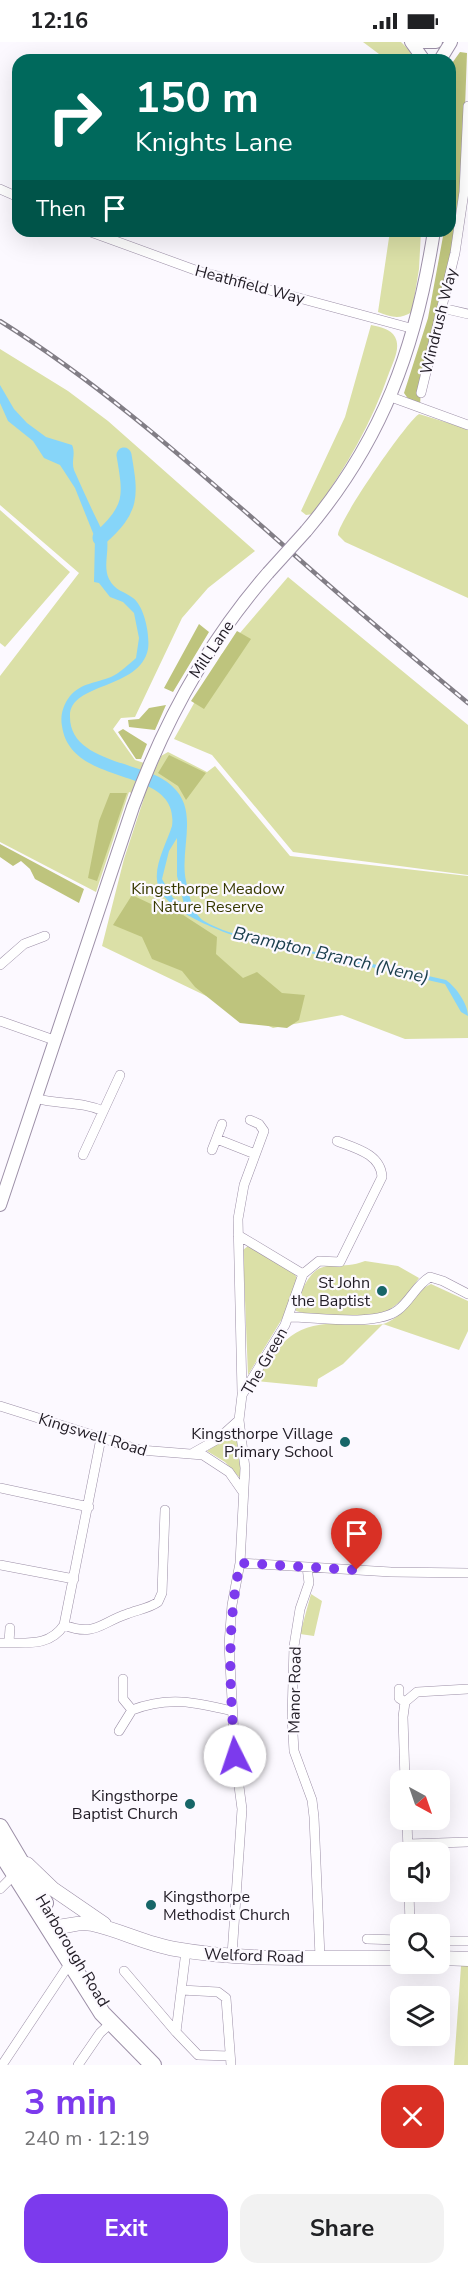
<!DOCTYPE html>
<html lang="en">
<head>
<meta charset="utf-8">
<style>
	body { margin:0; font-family:"Nunito Sans",sans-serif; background:#f2f2f2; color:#202124; height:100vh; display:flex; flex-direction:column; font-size:22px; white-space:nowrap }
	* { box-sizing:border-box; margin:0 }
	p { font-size:20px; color:#757577 }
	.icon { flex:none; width:33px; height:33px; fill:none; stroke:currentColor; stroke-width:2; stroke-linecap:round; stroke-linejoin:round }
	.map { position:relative; height:2023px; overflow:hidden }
	.panel { display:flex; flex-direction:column; background:#fff; flex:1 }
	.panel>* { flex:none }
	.banner { position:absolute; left:12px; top:12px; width:444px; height:183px; border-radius:18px; box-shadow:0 6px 24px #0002; background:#00695c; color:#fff; overflow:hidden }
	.needle { width:39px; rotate:140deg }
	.fabs { position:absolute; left:390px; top:1728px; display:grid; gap:12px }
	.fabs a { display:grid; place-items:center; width:60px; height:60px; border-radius:12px; background:#fff; box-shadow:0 6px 24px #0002; font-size:30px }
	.pin { position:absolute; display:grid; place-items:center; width:51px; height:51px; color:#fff; margin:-62px -26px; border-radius:50% 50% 50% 0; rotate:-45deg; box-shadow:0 0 6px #0007 }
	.pin .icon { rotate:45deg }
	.me { position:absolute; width:66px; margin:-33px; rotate:356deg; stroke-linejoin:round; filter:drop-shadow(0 0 4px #0008) }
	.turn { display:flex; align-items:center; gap:21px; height:126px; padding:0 24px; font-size:27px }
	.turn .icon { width:78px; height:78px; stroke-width:2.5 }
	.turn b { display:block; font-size:42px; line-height:51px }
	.then { display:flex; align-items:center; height:57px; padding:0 24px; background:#0003; gap:12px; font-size:22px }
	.round { display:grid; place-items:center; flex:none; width:63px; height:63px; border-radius:18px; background:#f2f2f2 }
	.overview { display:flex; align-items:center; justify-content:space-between; height:102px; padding:0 24px }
	h1 { font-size:36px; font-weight:700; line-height:45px; color:#7c3aed }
	.button { display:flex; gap:12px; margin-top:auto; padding:12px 24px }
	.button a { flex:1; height:69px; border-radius:18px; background:#7c3aed; color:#fff; font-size:24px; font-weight:700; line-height:69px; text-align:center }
	.button a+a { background:#f2f2f2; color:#202124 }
	.status { display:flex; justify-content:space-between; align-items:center; height:42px; padding:0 30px; background:#fff; direction:ltr }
	.status svg { height:16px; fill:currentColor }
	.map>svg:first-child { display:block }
	.green { fill:#dbe0a7 }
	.forest { fill:#bec47d }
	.water { fill:#86d5f9; fill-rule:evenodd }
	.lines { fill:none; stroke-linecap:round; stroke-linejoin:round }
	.river { stroke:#86d5f9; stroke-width:15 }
	.street-casing { stroke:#9c8fa7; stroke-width:10 }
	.secondary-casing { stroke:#9c8fa7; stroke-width:14 }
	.primary-casing { stroke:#9c8fa7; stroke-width:15 }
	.highway-casing { stroke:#9c8fa7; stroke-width:18 }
	.street { stroke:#fff; stroke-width:9 }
	.secondary { stroke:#fff; stroke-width:12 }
	.primary { stroke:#fff; stroke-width:14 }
	.highway { stroke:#fff; stroke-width:16 }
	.rail-casing { stroke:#827e86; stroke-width:4.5 }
	.rail { stroke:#fcf9ff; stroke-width:2; stroke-dasharray:7; stroke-linecap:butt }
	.secondary-bridge-casing { stroke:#9c8fa7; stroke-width:14; stroke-linecap:butt }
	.secondary-bridge { stroke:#fff; stroke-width:12 }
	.route { stroke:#7c3aed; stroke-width:10; stroke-dasharray:0 18 }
	.poi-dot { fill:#176668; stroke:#fcf9ff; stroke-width:2 }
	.labels { text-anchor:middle; stroke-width:4.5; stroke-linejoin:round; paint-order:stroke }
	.street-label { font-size:16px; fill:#211c25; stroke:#fcf9ff }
	.park-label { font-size:16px; fill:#373900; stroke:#fcf9ff }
	.poi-label { font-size:16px; fill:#211c25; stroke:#fcf9ff; text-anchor:end }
	.water-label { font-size:18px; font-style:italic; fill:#1a3e4d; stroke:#fcf9ff }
</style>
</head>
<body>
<div class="status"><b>12:16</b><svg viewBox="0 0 49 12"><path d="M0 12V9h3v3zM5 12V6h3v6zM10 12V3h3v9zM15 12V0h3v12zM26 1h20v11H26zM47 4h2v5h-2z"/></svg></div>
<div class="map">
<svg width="468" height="2023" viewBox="0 0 468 2023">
	<rect width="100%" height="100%" fill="#fcf9ff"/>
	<!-- green -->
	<path class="green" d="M363,0H401L419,18H387Z
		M390,189H421L419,227L412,270C399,278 391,275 378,270Z
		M371,283C380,285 391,287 395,295C401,306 393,320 389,331C371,383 345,427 313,472L306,473L301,469L345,375Z
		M0,307L68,349L108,379L255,509L208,546L182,576L135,675L121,676L113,687L135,718L156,725L161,714L168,710L207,730L215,724L290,814L468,834V996L405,997L342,973L273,986L102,904L124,817L144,756L129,750L96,850L0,800V634L79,531L0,463Z
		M419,372L468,387V556L345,500L338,493C337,481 407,379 419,372Z
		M0,468L70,530L5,605L0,601Z
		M288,535L468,683V833L293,810L212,713L174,697L221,613Z
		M248,1204L294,1231L297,1236L285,1272L248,1333L243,1208Z
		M365,1219L398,1224L419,1236C393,1275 377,1277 333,1273C321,1272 307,1273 296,1269C294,1261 299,1253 303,1246C321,1211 334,1231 365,1219Z
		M431,1242L468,1259V1289L459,1308L383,1282L343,1322L318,1337L317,1345L256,1339C282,1295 296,1280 349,1281C360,1282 376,1285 386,1281C406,1273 415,1249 431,1242Z
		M235,1391L240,1409V1436L225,1420L207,1409Z
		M311,1552L322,1559L314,1594L300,1592Z
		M461,1924H468V2023H454Z"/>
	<!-- forest -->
	<path class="forest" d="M460,10L467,11L462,148L453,212L421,347L420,363L409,358L404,351L428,276L444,189H450V24Z
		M199,582L209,590L173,650L164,646Z
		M237,589L251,597L204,667L191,659Z
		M166,663L155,688L129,685L128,678L139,677L149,666Z
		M123,687L147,702L141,717H136L118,690Z
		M169,713L206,731L186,758L178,744L158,731Z
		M110,751H127L97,839L88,836L99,779Z
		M0,802L84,847L79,861L35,837L30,827L21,819L13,824L0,815Z
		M132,853L170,871L177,869L217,895L216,912L243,936L257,930L282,951L305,953L299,978L287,986L240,981L195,945L182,929L152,917L142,895L113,883Z"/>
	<!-- water -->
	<path class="water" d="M0,343L14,367L27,381L46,395L72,403C76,412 71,419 74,428C82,446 90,464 99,482C101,488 106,489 107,497C109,510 103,525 109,537C115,549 124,549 133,556C145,565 150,594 148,607C140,648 70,640 70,674C69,722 147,719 172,744C200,769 179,807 186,839C189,852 192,871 204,879C229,894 263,898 291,905C343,916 395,926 446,938C456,945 468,962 468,974L461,970L445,942L235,894C213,886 159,866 157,838C155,821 167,800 172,784C180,722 71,748 62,684C60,674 63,663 70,654C81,641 96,641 111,635C120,631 129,622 136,616L139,596L134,571L123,560L110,555L99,541L94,540L95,496L75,446L60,423L44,416L33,399L8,379L0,361ZM177,796V834L184,862L173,856L162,837L169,809Z"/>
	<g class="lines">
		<!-- river -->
		<path class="river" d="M100,496C133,467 131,454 124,413"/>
		<!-- street casing -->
		<g class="street-casing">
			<path id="street" d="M0,147L18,155
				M88,189L195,228L414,287
				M442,266L468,272
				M421,351L455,211L464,150L468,64
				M391,355L468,383
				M0,923L24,902L45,894
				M0,979L54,998
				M35,1056C58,1063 82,1059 103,1069
				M217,1097L255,1112
				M212,1108L222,1082
				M83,1113L120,1033
				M238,1193L303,1232
				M288,1275C318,1275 376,1285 398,1268C410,1259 417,1242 430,1235L443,1239L468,1252
				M242,1350L238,1177L244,1143L264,1089L259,1082L250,1078
				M0,1364L140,1408L203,1413L229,1430L243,1450
				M193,1411L218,1397L239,1378
				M0,1446L89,1465
				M240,1521L391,1530L468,1531
				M0,1523L74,1537
				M307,1525L309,1541L300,1567L294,1604L292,1675L294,1709L312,1758L314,1775L320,1915
				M64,1583C95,1595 100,1581 127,1572C137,1568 150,1566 158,1560L162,1551L165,1468
				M9,1600L10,1586
				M0,1601C24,1600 49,1606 64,1583L101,1396
				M399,1647V1656L405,1660
				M132,1668C168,1654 195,1660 232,1669
				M119,1689L132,1668L123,1657V1637
				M405,1738L403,1675L405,1660L417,1650L468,1647
				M407,1778L408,1810
				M408,1802L468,1800
				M0,1847L16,1831
				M409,1850L410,1882
				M367,1897L400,1898
				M440,1899H468
				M186,1909L176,1990L198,2013L230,2014
				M232,1913L242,1767L235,1714L229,1602L232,1563L240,1521L245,1426L239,1378L242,1353L285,1283L303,1232L319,1219L340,1220L382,1135C381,1112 355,1106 337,1099
				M124,1929L176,1990
				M181,1948L218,1950L226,1956L231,2023
				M2,2023L70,1921
				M78,2023L100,1991L113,1979"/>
		</g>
		<!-- secondary casing -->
		<g class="secondary-casing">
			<path id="secondary" d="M411,0L424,18
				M416,0H436
				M440,18L451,0
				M306,489C383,398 416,305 434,189
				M0,1163L133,765C165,678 207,601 268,531"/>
		</g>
		<!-- primary casing -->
		<g class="primary-casing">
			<path id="primary" d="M27,1822L53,1847L104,1882
				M47,1882C63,1889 75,1878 92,1882C120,1888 146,1902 175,1907C248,1920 326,1915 400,1916
				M440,1916L468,1917"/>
		</g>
		<!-- highway casing -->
		<g class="highway-casing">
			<path id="highway" d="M0,1785L45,1861
				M0,1809L102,1971L153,2023"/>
		</g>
		<!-- street -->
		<use href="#street" class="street"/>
		<!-- secondary -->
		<use href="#secondary" class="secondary"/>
		<!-- primary -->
		<use href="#primary" class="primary"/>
		<!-- highway -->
		<use href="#highway" class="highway"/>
		<!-- rail casing -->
		<g class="rail-casing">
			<path id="rail" d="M0,279C96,339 179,412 264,486C331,546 399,604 468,661"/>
		</g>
		<!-- rail -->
		<use href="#rail" class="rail"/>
		<!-- secondary-bridge casing -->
		<g class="secondary-bridge-casing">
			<path id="secondary-bridge" d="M268,531L306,489"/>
		</g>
		<!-- secondary-bridge -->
		<use href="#secondary-bridge" class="secondary-bridge"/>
	</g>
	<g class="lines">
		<!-- route -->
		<path class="route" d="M235,1714C230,1645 226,1589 240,1521L357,1528"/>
	</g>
	<!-- markers -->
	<g class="poi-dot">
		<circle cx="382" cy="1249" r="6"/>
		<circle cx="345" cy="1400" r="6"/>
		<circle cx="190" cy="1762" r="6"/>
		<circle cx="151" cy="1863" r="6"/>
	</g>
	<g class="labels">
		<!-- street labels -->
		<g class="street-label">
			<text transform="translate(250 242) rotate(15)" y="6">Heathfield Way</text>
			<text transform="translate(438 279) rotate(-76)" y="6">Windrush Way</text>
			<text transform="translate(211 607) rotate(-56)" y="6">Mill Lane</text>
			<text transform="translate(264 1319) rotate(-60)" y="6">The Green</text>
			<text transform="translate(93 1392) rotate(17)" y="6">Kingswell Road</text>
			<text transform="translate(294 1648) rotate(-89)" y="6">Manor Road</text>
			<text transform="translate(73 1908) rotate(59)" y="6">Harborough Road</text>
			<text transform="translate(254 1913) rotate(2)" y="6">Welford Road</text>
		</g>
		<!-- park labels -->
		<g class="park-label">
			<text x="208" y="852">Kingsthorpe Meadow<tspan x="208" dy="18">Nature Reserve</tspan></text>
		</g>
		<!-- poi labels -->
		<g class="poi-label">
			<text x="370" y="1246">St John<tspan x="370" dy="18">the Baptist</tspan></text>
			<text x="333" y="1397">Kingsthorpe Village<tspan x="333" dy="18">Primary School</tspan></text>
			<text x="178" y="1759">Kingsthorpe<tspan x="178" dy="18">Baptist Church</tspan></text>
			<text x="163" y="1860" text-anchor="start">Kingsthorpe<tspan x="163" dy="18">Methodist Church</tspan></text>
		</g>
		<!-- water labels -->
		<g class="water-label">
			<text transform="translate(331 913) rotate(13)" y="6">Brampton Branch (Nene)</text>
		</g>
	</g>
</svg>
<div class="fabs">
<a><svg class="needle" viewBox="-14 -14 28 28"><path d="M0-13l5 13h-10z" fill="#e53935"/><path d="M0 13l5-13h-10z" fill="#757577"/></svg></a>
<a><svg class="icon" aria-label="sound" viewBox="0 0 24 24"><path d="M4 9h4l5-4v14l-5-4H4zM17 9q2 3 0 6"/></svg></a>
<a><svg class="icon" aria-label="search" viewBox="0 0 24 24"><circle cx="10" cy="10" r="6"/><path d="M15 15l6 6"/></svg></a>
<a><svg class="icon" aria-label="layers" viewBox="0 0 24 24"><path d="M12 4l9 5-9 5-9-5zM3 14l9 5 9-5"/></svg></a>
</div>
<div class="pin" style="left:357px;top:1528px;background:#d93025"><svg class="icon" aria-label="arrive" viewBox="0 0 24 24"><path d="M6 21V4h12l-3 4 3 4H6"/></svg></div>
<svg class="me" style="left:235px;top:1714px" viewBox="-20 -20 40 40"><circle r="19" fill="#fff"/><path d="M0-13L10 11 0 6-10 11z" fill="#7c3aed"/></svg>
<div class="banner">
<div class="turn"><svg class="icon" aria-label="right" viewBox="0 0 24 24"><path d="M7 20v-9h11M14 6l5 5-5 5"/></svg><div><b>150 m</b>Knights Lane</div></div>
<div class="then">Then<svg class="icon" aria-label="arrive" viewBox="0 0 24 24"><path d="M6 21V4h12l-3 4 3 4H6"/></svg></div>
</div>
</div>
<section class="panel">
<div class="overview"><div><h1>3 min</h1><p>240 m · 12:19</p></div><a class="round" style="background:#d93025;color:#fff"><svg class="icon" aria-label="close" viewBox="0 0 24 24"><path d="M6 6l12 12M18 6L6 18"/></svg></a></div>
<div class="button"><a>Exit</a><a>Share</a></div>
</section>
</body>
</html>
